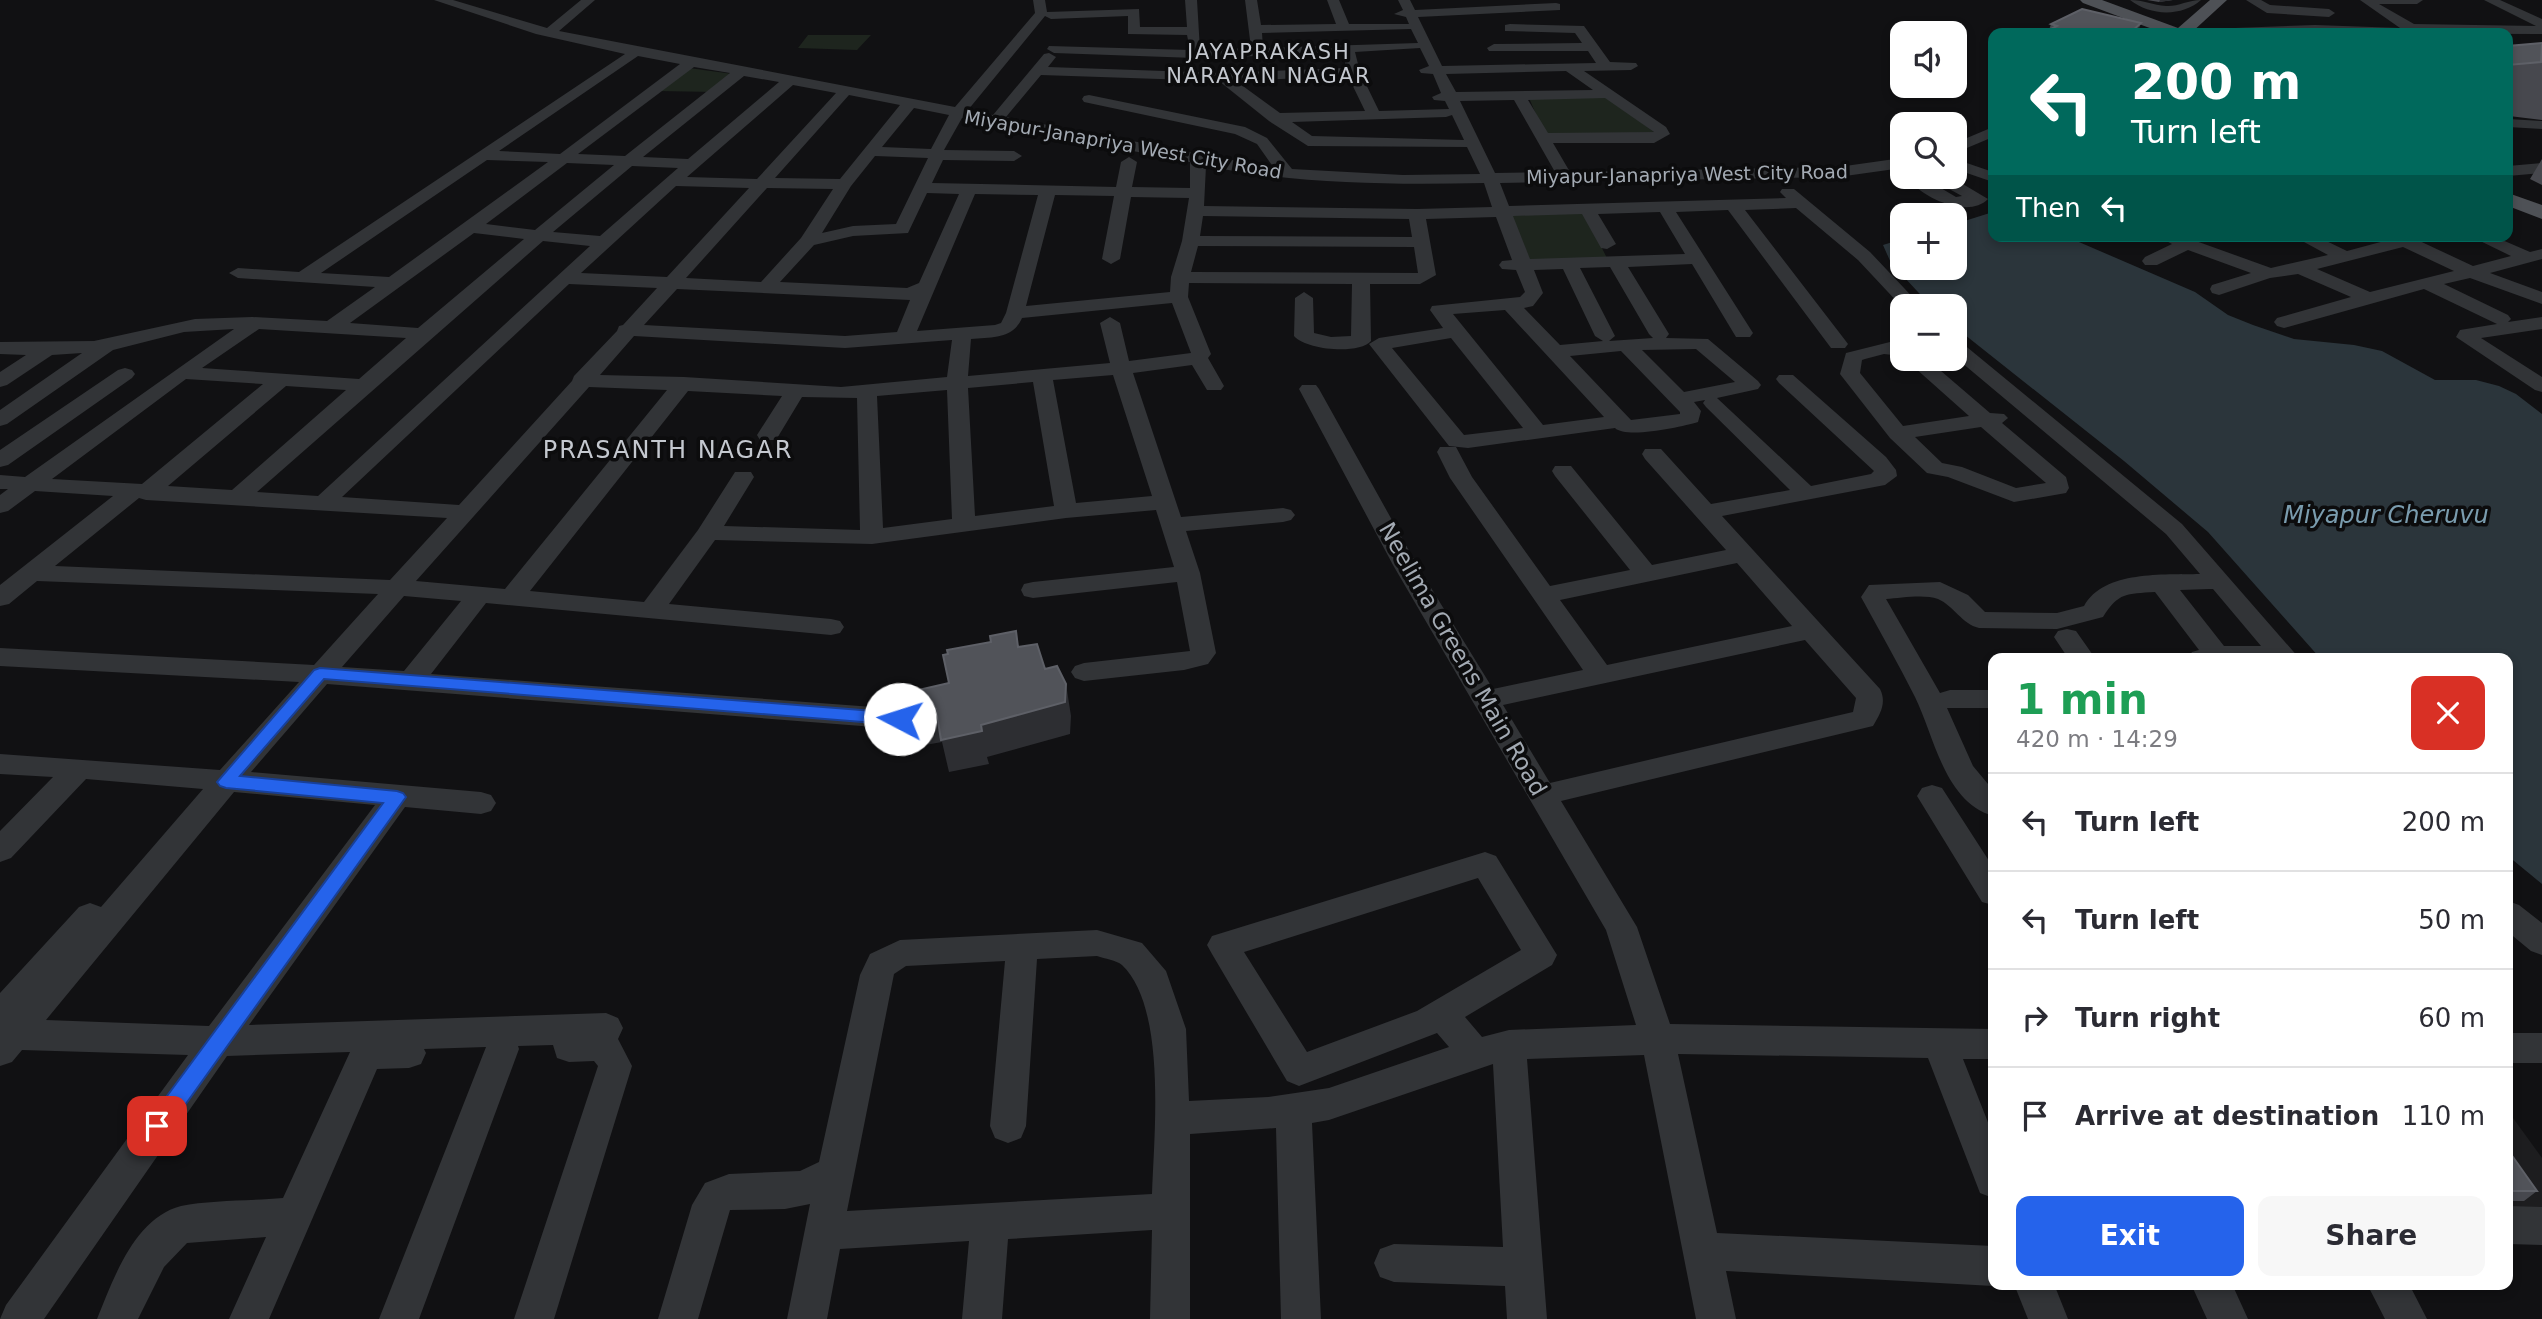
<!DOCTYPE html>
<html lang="en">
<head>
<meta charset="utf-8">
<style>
	body { margin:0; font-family:"DejaVu Sans",sans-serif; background:#f7f7f7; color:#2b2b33; height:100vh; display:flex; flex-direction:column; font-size:26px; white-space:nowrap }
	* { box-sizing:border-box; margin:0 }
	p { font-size:23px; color:#7c7c81 }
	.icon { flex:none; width:38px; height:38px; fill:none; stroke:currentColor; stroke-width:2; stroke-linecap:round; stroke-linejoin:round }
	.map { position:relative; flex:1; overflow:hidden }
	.side { position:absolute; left:1988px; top:653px; width:525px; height:637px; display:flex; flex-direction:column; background:#fff; border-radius:14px; box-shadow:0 4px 10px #0003 }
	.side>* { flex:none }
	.banner { position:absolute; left:1988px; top:28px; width:525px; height:214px; border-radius:14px; box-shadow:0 4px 10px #0003; background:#00695c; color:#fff; overflow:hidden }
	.fabs { position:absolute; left:1890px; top:21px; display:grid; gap:14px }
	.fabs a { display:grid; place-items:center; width:77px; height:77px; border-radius:14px; background:#fff; box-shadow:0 4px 10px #0003; font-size:35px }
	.pin { position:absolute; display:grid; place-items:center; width:60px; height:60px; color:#fff; margin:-30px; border-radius:14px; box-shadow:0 4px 10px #0006 }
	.me { position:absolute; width:77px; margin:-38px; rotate:275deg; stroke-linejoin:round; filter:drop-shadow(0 0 5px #0008) }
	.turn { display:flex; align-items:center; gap:24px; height:147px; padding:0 28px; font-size:32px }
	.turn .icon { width:91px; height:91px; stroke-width:2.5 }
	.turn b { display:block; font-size:49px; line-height:60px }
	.then { display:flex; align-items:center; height:66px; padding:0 28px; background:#0003; gap:14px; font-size:26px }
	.round { display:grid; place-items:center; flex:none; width:74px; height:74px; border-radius:14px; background:#f7f7f7 }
	.headline { display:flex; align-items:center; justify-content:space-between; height:119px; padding:0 28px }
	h1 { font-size:42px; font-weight:700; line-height:52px; color:#1e9e55 }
	.cta { display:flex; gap:14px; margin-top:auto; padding:14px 28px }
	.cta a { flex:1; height:80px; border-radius:14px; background:#2563eb; color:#fff; font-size:28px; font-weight:700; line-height:80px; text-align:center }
	.cta a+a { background:#f7f7f7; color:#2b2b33 }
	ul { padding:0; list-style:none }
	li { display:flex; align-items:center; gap:21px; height:98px; padding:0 28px; border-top:2px solid #e1e1e2 }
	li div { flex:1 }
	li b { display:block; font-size:26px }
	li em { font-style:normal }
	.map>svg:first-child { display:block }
	.built { fill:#1d1d1f }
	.green { fill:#1e251e }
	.water { fill:#2b353b }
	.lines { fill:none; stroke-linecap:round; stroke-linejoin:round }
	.minor { fill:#323437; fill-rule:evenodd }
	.major { fill:#4e5156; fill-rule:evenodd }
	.wall { fill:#47484e }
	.shaded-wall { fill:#2d2e32 }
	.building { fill:#515359; stroke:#5e6067; stroke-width:2 }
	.route { fill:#2563eb; stroke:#184099; stroke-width:2 }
	.labels { text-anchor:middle; stroke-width:7; stroke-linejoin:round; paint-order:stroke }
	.far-street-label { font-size:19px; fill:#a3aab3; stroke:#0c0c0d }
	.far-neighbourhood-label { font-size:21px; letter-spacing:2px; fill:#c4c8cf; stroke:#0c0c0d }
	.street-label { font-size:23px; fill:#a3aab3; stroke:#0c0c0d }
	.neighbourhood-label { font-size:24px; letter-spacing:2px; fill:#c4c8cf; stroke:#0c0c0d }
	.water-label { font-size:24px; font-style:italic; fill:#7a9cae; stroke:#0c0c0d }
</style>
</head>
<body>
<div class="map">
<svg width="2542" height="1319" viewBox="0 0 2542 1319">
	<rect width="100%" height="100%" fill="#111113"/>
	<!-- built -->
	<path class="built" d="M2508,1111L2542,1158V1239H2508Z"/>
	<!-- green -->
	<path class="green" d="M808,35H871L857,50L798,48Z
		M689,68L733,74L715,92L657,91Z
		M1606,96L1654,132L1546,137L1529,98Z
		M1584,213L1607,258L1527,260L1508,215Z"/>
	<!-- water -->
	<path class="water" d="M1993,212V236H2065L2195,292L2228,315L2253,325L2294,339L2354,345L2382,351L2435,380H2476L2499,386L2516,394L2542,414V884L2508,856V658H2320L2208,532L2124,461L1955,327V306H1931L1891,263L1883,245L1902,239V268H1955V224Z"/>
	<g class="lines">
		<!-- minor -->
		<path class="minor" d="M434,0H453L547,28L581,0H595L559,31L955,107L1035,13L1033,0H1045L1047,12L1139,9L1140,27H1187L1185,0H1197L1200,50L1251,48L1245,0H1257L1261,25L1336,24L1327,0H1339L1349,24H1409L1406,17L1394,14L1403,10L1398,0H1410L1415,10L1556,3L1560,4V10L1418,17L1442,66L1596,63L1588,51H1489L1487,48L1494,44L1582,43L1575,33L1505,31V25L1510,24L1584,26L1610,62L1636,63L1638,66L1631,70L1584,71L1666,127L1670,134L1654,143H1553L1570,172L1838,167L1902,158V168L1838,177L1500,183L1509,206L1786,198L1780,192L1782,189H1794L1870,252L1921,306L1902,307L1858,260L1796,208L1745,210L1845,340L1848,344L1845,348H1831L1728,210L1676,212L1753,333L1750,337H1736L1692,264L1628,267L1669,334L1666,338L1708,339L1758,381L1761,385L1758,389L1717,398L1811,486L1871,474L1874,471L1779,383L1776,379L1779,375H1793L1886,457L1896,470L1897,476L1885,485L1722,516L1880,689C1887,703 1880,714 1873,726L1561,801L1637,927L1670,1024L1993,1029V1059H1963L1993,1135V1198L1980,1193L1928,1058L1678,1054L1717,1233L1993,1246V1284H1995L1993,1286L1726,1271L1736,1319H1696L1644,1055L1527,1059L1547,1319H1507L1505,1286L1394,1282L1380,1277L1374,1263L1380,1249L1394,1244L1503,1247L1493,1064L1329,1120L1312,1123L1321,1319H1281L1276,1128L1190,1134V1319H1150L1152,1230L1008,1239L1002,1319H962L969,1241L840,1249L827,1319H787L810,1204L785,1209L730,1210L698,1319H658L692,1205L705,1183L729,1174L800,1171L819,1162L860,975L870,954L900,940L1097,930L1142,943L1166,971L1186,1029L1189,1101L1268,1097L1329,1088L1449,1047L1437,1033L1299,1086L1287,1081L1212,954L1207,945L1212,936L1485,852L1496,856L1557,955L1552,965L1465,1017L1482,1037L1509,1030L1636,1025L1606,930L1393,565L1299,389L1302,385H1316L1319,389L1417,565L1493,689L1583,670L1450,478L1437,452L1440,447H1456L1472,477L1550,586L1630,570L1555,476L1552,471L1555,466H1571L1652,565L1726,550L1645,459L1642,454L1645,449H1661L1711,504L1790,490L1706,407L1703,403L1705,400L1694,402L1701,411L1698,422C1682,427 1626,439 1615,428L1468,448L1449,446L1369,344L1379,338L1443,328L1430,310L1432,306L1520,297L1525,292L1516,270L1502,269L1499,265L1502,261L1512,260L1496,217L1426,219L1436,275L1420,284H1370L1371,341C1359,355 1306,350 1294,336L1295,298L1304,292L1313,298L1314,333L1331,337L1351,336L1352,284L1189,283L1188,297L1211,354L1208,358L1224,386L1221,390H1207L1192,365L1133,373L1181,517L1283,508L1291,510L1295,515L1291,520L1283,522L1186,531L1200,573L1216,653L1208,664L1184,670L1084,681L1075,678L1071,672L1075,666L1084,663L1190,651L1177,582L1033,598L1024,596L1021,590L1024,584L1033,582L1174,567L1156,510L1066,518L872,544L715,540L669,604L831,619L840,621L844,627L840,633L831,635L486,603L431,674L900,709L910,712L914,719L910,726L900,729L327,684L251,772L481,792L491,795L496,803L491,811L481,814L405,807L249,1025L606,1013L618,1018L623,1028L618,1039L632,1066L554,1319H514L598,1066L594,1061L569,1062L557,1058L553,1045L518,1046L519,1049L419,1319H379L486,1047L424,1049L426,1053L421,1064L409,1068L377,1069L269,1319H229L266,1237L187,1243L164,1267L138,1319H97C113,1280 134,1218 181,1206C210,1200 252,1201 283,1198L350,1052L227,1056L44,1319H0L6,1305L188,1055L22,1050L12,1062L0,1066V993L79,907L90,903L101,907L203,789L86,779L11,858L0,862V831L53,777L0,774V754L220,770L299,682L0,666V648L314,665L378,594L37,581L9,604L0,606V585L113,496L35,491L8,511L0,513V495L8,489H0V475L25,477L234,329L184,332L113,350L7,424L0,426V410L82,353L52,355L7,385L0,387V372L26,355L0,354V342L94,341L195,319L252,317L327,321L375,287L238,278L229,273L238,268L299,272L625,54L536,34ZM1045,16L1051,19L1128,16V34L1187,35L1190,50L1049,46L1047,49L1054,53L1195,58L1345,53V68L1222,73L1048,67L1056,57L1049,53L1044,54L993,115L968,110ZM1411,29L1418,43L1263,48L1262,33ZM1420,48L1429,66L1419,70L1421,73L1433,74L1441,93L1432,97L1434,100L1445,101L1449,109L1379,111L1360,72L1355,52ZM638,56L680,64L560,154L499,151ZM694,67L730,73L625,156L578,154ZM1566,71L1593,90L1456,92L1446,74ZM1041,75L1219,81L1269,121L1308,146L1467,147L1480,174L1403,175L1292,169L1267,138L1245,127L1089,95L1084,96L1082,99L1084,102L1235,134L1257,144L1274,168L1006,117ZM744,76L779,82L688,159L643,157ZM1348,76L1365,111L1280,113L1236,81ZM793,85L836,93L757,179L687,177ZM849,95L900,105L840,179L775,178ZM1605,98L1654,132L1548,133L1528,100ZM1514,100L1555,172L1495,173L1460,101ZM914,108L949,115L931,149L882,147ZM1452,115L1464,140L1312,136L1292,122L1446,117ZM962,118L1190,162V188L1132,187L1137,162L1129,157L1121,162L1116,187L932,183L943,160L1014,161L1022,156L1014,151L944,150ZM875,156L928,158L896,224L853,226L822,233L851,186ZM487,160L548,162L389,277L321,273ZM567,163L614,165L535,230L486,224ZM632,166L678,168L600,236L553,232ZM1206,166C1297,184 1390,185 1484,183L1492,207L1417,209L1204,206ZM676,186L749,188L667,277L581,273ZM767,188L833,189L801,238L761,282L686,278ZM927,193L959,194L919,283L907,288L780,282L814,245L853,236L908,233ZM975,194L1038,195L1006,313L1001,323L995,325L917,331ZM1055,195L1114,196L1102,259L1111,264L1120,259L1131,197L1189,198L1182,241L1171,277L1170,292L1026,306ZM1660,212L1685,254L1530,259L1513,216L1582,214L1601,248L1607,249L1616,244L1598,214ZM1203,216L1409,219L1412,237L1200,236ZM474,233L524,239L418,328L350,323ZM543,241L590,246L318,496L257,492ZM1198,246L1414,247L1418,273L1191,272ZM1610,267L1649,334L1653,338L1609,341L1615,336L1580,268ZM1563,269L1595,336L1603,341L1560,345L1524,308L1533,306L1543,293L1534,270ZM569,284L657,288L623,325L619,326L617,331L574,376L572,381L459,505L342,497ZM677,289L910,300L897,332L845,336L644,325ZM1172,303L1191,353L1129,361L1120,323L1110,317L1100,323L1110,363L968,376L971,339C992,337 1013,339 1022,318ZM1505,310L1604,417L1543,425L1453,314ZM259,329L406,338L359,379L202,368ZM634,336L845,348L952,340L947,377L841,387L684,377L600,375ZM1451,338L1523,428L1464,435L1392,348ZM1696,349L1735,382L1684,392L1642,350ZM1621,351L1680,412V414L1631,420L1570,356ZM1113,375L1152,496L1076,503L1053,380ZM186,379L263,384L142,484L52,479ZM1033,382L1054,506L975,516L968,388ZM286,386L346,390L232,490L168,486ZM589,387L667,390L505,589L416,581ZM947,390L952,519L883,528L877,396ZM688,391L782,396L757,435L760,440H776L802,397L857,398L860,530L724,526L754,477L751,472H735L698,530L644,602L530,591ZM139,498L146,500L447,518L390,580L55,566ZM1737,563L1792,626L1607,665L1560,600ZM404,596L461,601L404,671L342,667ZM1805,640L1856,698L1853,712L1550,783L1503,705ZM234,792L375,805L209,1026L46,1020ZM1478,878L1521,950L1417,1011L1307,1052L1244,952ZM1097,956C1105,959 1116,960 1122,965C1167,1008 1154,1134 1152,1194L847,1211L894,974L906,966L1005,961L990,1126L995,1138L1008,1143L1021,1138L1026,1126L1037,959Z
			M2130,0C2144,0 2153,5 2166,6C2177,7 2188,0 2201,0C2182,17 2150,16 2130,0Z
			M2246,0H2261L2270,5L2329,9L2335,13L2329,17L2267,13Z
			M2360,0H2423L2417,4H2379L2414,24L2536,26L2484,0H2500L2542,19V34L2202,33L2208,29L2315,25L2400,28Z
			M2508,119L2542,121V129L2508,127Z
			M1993,127V137L1955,153V143Z
			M1955,159L1993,172V182L1955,169Z
			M2542,163V173L2508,176V166Z
			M1924,177H1951L1988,199C1970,218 1927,200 1912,183ZM1934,184H1940L1962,196L1956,197Z
			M2157,236H2182L2271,268L2328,255L2293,236H2316L2347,251L2388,240L2385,236L2411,237L2473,266L2511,256L2470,236H2493L2530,252L2542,249V259L2490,273L2542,292V304L2470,278L2444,284L2508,315L2511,319L2508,322L2542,317V329L2481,338L2542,377V392L2535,390L2456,337L2460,330L2497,324L2424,289L2284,328L2277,326L2274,322L2277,318L2351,297L2298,274L2270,278L2219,295L2212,293L2210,289L2212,285L2251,273L2188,250L2157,265H2145L2142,261L2145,257L2172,244ZM2403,247L2454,271L2370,292L2317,269Z
			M1955,341L1962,343L2182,524L2299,658H2188L2192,652L2199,650L2155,592C2126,594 2119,592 2103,617L2057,629L1979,628C1962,624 1954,606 1938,599C1924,594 1901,598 1886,599L1940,693L1950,690H1993V708H1947L1973,766L1993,790V816C1944,801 1935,738 1915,697C1898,663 1879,630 1861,597L1869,585L1940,582L1968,595L1985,612L2057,613L2084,606C2104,570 2164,575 2200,574L2166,534L1955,357ZM2209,589H2213L2261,646H2224L2180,590Z
			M1890,342L1902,344V356L1884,354L1865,359L1862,360L1860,373L1903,426L1969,416L1905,359H1927L1990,413L2004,414L2008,418L2002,423L2066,477L2069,488L2066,493L2014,502L1948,477L1927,473L1890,438L1840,374L1846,353ZM1981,427L2046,483L2016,488L1962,467L1942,463L1915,437Z
			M125,368L132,370L135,374L132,378L8,465L0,467V450L118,370Z
			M2067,629L2076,631L2095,658H2068L2054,637L2058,631Z
			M1932,785L1942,788L1993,867V905L1982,902L1917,796L1922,788Z
			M2508,901L2519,905L2542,923V955L2531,951L2508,932Z
			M2508,1033H2542V1063H2508Z
			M2508,1206L2542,1207V1245L2508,1244Z
			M2014,1284H2054L2068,1319H2028Z
			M2191,1284H2232L2248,1319H2207Z
			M2367,1284H2409L2427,1319H2385Z"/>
		<!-- major -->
		<path class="major" d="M2080,0H2102L2178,28L2210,0H2227L2191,33H2163L2083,3Z
			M2508,193L2542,205V219L2508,206Z"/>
	</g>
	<!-- wall -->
	<path class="wall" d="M2147,0H2173L2159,2Z
		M2141,23L2137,33H2048L2051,24Z
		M2542,43V120L2509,116L2508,118V46Z
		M2542,159V185L2530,179Z
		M2508,1150L2537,1191L2524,1201H2508Z"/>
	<!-- shaded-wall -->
	<path class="shaded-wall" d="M2160,0H2173L2159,2Z
		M2141,23L2137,33H2130Z
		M1066,684L1071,716L1070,734L987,757L989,764L949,772L942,742L925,745L917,713L936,709L981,725Z"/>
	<!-- building -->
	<path class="building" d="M2082,9L2141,23L2130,33H2069L2051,29L2057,26L2051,24Z
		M2542,43L2541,62L2508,65V46Z
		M1016,631L1018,647L1037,644L1045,669L1057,666L1066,684L1065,702L981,725L982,731L941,740L936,709L917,713L914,691L949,683L943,655L948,654L947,650L991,642L990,636Z
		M2508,1150L2537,1191H2508Z"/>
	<!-- route -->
	<path class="route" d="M320,668L900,713L908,719L900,725L324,679L240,776L397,791L403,793L406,797L165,1133L157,1136L150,1133L146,1126L150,1119L383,803L226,788L220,786L217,782L314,670Z"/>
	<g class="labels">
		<!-- far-street labels -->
		<g class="far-street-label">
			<text transform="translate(1123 144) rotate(10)" y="7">Miyapur-Janapriya West City Road</text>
			<text transform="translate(1687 174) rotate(-1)" y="7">Miyapur-Janapriya West City Road</text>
		</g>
		<!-- far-neighbourhood labels -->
		<g class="far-neighbourhood-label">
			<text x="1269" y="59">JAYAPRAKASH<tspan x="1269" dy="24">NARAYAN NAGAR</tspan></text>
		</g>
		<!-- street labels -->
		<g class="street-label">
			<text transform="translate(1463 659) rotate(60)" y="8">Neelima Greens Main Road</text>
		</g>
		<!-- neighbourhood labels -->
		<g class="neighbourhood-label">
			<text x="668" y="458">PRASANTH NAGAR</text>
		</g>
		<!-- water labels -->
		<g class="water-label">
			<text x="2386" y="523">Miyapur Cheruvu</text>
		</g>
	</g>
</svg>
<div class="fabs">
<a><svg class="icon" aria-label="sound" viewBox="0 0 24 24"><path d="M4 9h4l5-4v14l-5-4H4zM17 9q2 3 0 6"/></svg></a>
<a><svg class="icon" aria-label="search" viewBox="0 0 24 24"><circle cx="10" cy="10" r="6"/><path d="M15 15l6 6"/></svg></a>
<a>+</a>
<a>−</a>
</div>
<div class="pin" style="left:157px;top:1126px;background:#d93025"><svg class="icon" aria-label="arrive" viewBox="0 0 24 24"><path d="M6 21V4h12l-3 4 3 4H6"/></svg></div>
<svg class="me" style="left:900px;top:719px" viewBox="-20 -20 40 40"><circle r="19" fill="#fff"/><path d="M0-13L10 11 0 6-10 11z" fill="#2563eb"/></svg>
<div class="banner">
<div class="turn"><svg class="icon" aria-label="left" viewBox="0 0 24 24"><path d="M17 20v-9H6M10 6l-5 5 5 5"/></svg><div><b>200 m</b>Turn left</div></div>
<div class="then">Then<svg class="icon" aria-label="left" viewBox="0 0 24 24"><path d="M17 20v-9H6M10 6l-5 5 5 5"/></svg></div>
</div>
<section class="side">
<div class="headline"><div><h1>1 min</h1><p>420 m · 14:29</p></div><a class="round" style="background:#d93025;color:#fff"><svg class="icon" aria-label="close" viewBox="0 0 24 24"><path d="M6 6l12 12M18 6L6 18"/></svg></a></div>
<ul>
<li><svg class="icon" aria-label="left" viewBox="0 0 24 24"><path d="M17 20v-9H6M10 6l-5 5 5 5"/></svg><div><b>Turn left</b></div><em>200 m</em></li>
<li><svg class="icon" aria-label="left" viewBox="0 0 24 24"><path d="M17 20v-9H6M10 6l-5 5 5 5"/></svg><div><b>Turn left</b></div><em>50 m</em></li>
<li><svg class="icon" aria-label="right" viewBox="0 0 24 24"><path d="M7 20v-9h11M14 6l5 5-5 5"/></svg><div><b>Turn right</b></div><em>60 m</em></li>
<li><svg class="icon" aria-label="arrive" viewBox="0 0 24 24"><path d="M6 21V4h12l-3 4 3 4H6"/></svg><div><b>Arrive at destination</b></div><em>110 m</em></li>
</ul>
<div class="cta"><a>Exit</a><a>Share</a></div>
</section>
</div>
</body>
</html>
